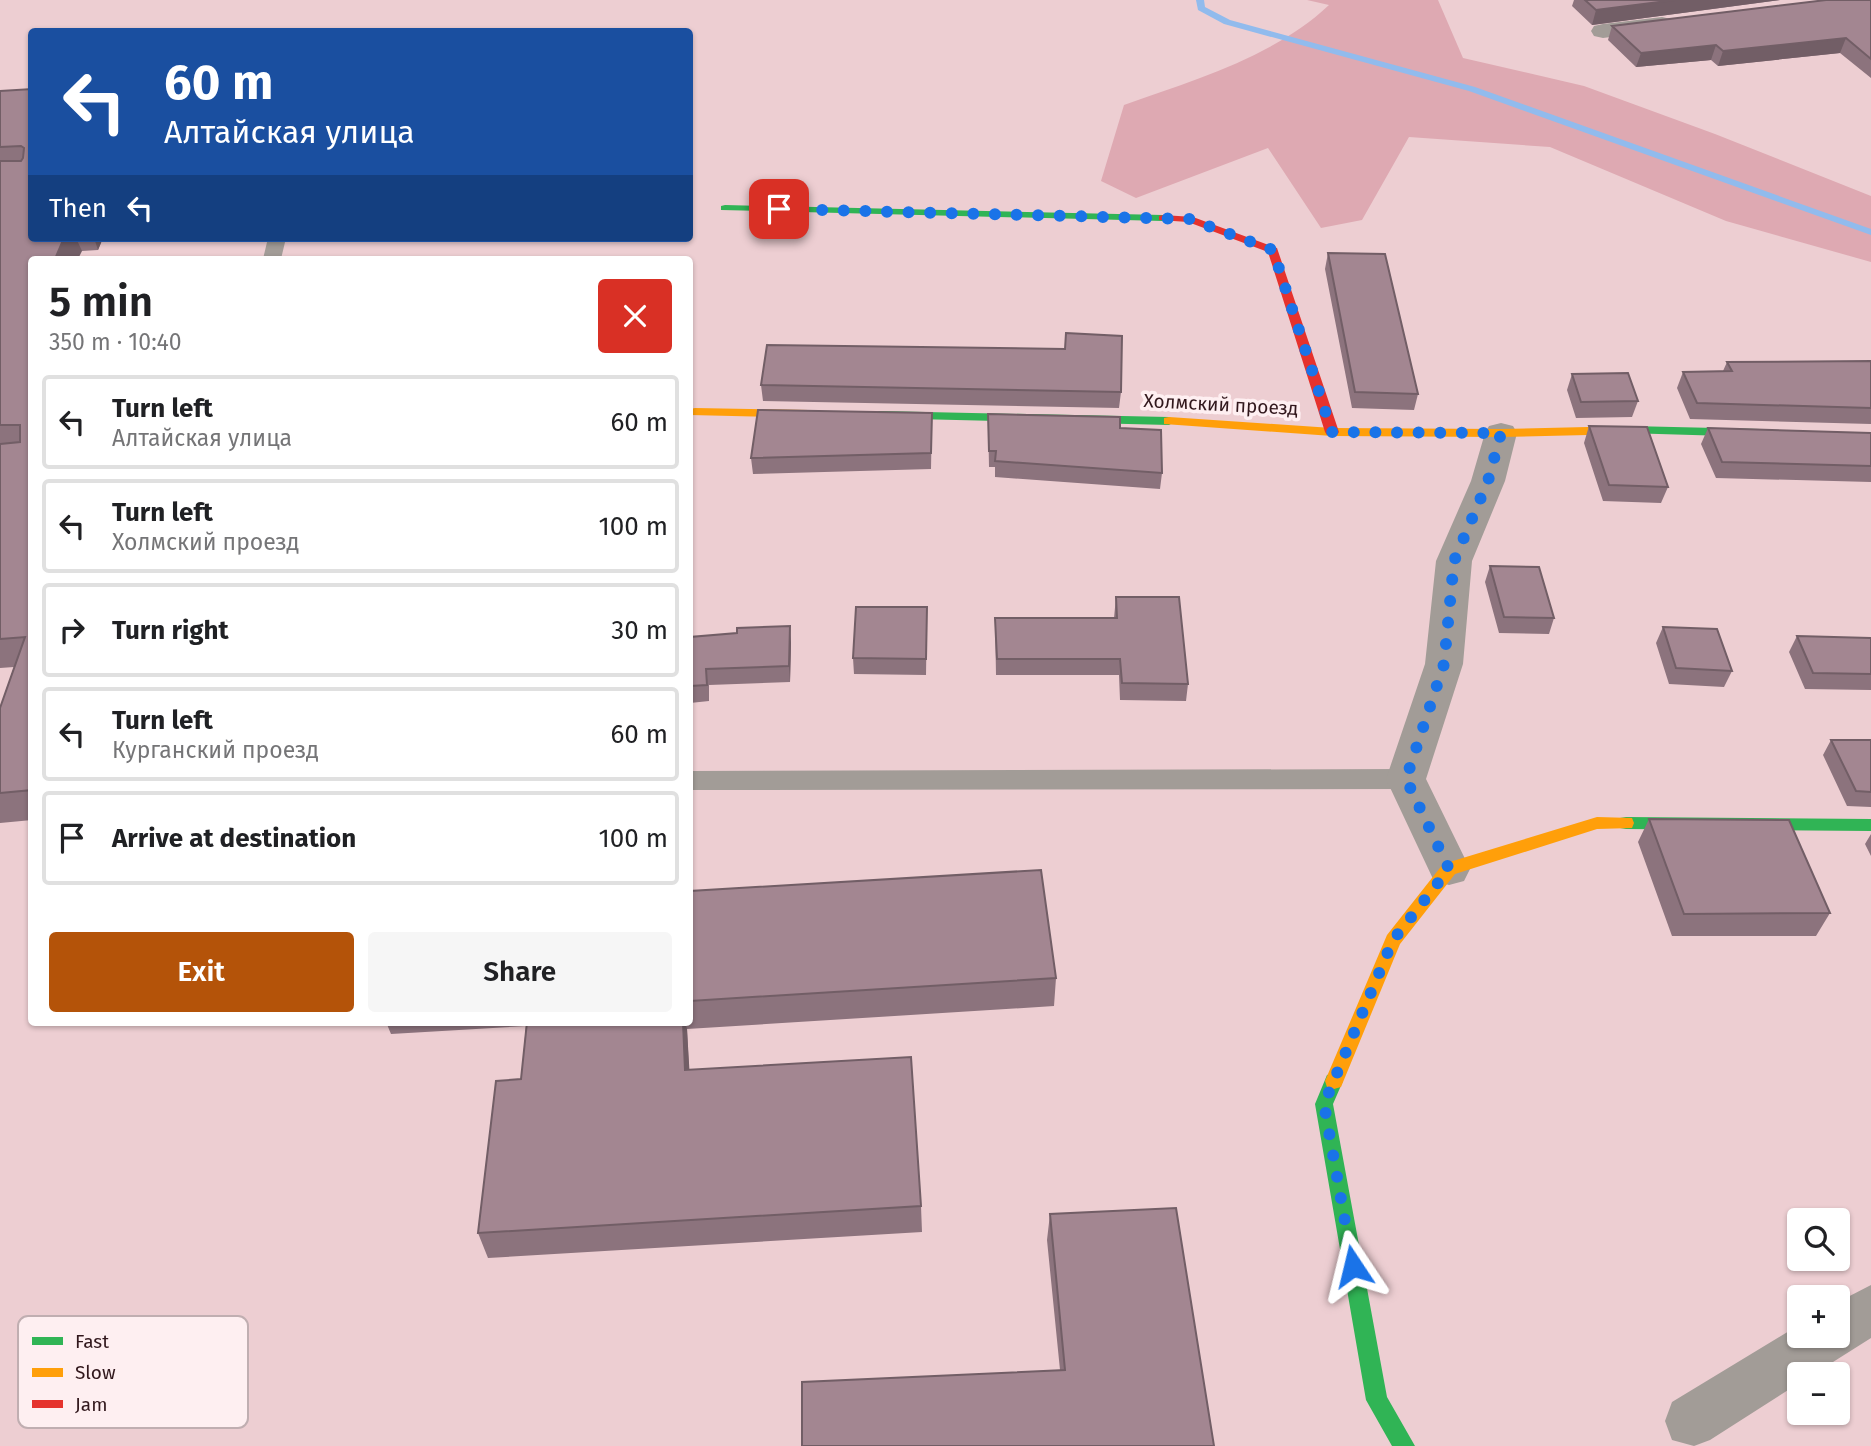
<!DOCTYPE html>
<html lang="en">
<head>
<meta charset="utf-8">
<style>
	body { margin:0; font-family:"Fira Sans",sans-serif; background:#f6f6f6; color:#202124; height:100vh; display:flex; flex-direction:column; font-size:26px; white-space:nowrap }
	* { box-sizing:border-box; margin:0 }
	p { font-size:23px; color:#757577 }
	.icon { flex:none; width:38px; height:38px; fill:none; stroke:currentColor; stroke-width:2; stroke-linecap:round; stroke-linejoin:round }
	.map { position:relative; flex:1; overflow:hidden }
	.details { position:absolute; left:28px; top:256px; width:665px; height:770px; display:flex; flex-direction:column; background:#fff; border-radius:7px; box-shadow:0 2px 5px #0004 }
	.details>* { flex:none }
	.banner { position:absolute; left:28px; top:28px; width:665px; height:214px; border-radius:7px; box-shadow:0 2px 5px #0004; background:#1a4fa0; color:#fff; overflow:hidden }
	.controls { position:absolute; left:1787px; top:1208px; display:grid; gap:14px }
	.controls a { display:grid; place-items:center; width:63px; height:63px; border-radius:7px; background:#fff; box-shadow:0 2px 5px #0004; font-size:35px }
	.pin { position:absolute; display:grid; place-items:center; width:60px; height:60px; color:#fff; margin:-30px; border-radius:14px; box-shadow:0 4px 10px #0006 }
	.me { position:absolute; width:77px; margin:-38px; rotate:350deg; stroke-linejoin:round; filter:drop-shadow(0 0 5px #0008) }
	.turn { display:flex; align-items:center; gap:24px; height:147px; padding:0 21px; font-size:32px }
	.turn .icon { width:91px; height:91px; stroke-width:2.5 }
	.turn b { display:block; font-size:49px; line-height:60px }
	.then { display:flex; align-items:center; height:66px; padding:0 21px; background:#0003; gap:14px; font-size:26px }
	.round { display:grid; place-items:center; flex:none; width:74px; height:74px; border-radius:7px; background:#f6f6f6 }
	.overview { display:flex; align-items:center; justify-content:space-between; height:119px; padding:0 21px }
	h1 { font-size:42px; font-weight:600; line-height:52px }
	.primary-button { display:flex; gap:14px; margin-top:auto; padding:14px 21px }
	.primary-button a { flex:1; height:80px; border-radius:7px; background:#b45309; color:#fff; font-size:28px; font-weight:600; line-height:80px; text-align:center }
	.primary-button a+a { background:#f6f6f6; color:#202124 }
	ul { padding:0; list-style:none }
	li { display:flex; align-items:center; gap:21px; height:94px; margin:0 14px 10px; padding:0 7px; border:4px solid #e0e0e0; border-radius:7px }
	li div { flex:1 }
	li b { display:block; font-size:26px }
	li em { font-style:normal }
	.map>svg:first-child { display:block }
	.green { fill:#dea9b2 }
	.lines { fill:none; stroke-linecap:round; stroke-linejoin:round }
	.stream { fill:#91bbed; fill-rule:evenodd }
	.lane { fill:#a29c97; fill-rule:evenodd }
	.street { fill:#a29c97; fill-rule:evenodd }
	.fast { fill:#30b455; fill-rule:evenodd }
	.slow { fill:#ff9f0a; fill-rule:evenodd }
	.jam { fill:#e5322d; fill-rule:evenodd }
	.wall { fill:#8c737d }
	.shaded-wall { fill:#725e66 }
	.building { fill:#a38691; stroke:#725e66; stroke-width:2 }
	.route { stroke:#1a73e8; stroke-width:12; stroke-dasharray:0 21.6 }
	.labels { text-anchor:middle; stroke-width:7; stroke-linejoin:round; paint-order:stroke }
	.street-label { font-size:19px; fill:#31171c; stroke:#feeff1 }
	.key { fill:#feeff1; stroke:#c0aeb1; stroke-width:2 }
	.key-label { font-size:19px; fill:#31171c }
</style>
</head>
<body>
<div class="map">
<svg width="1871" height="1446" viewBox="0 0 1871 1446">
	<rect width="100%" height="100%" fill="#edced2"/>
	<!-- green -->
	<path class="green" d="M1307,0H1438L1463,58L1584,86L1715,134L1871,196V262L1726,221L1550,147L1409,137L1362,220L1321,228L1268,148L1136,198L1101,181L1124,105C1194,80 1274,57 1329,5Z"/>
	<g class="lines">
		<!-- stream -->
		<path class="stream" d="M1196,0H1204L1205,7L1230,20L1475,87L1871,229V235L1469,91L1224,24L1198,10Z"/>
		<!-- lane -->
		<path class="lane" d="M268,238H286L281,259H263Z
			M1406,769L1415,772L1419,779L1415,786L1406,789L690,790V771Z"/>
		<!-- street -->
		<path class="street" d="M1662,17L1671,19L1674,24L1671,29L1603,38L1594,36L1591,31L1594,26L1603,24Z
			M1501,423L1513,426L1517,433L1505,481L1472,561L1463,664L1426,779L1470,869L1464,881L1449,885L1434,881L1386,779L1425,664L1436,561L1471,481L1485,433L1489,426Z
			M1871,1285V1338L1814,1374H1799V1383L1710,1440L1694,1446L1672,1440L1665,1421L1672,1402L1799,1325V1335H1838V1302Z"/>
		<!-- fast -->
		<path class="fast" d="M725,205L1163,215L1169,218L1163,221L721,210V206Z
			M879,411L1169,417L1176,421L1169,425L874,418L872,415Z
			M1630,426L1760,429L1767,433L1760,437L1625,433V427Z
			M1626,817L1871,819V831L1626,829L1620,828L1618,823L1620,818Z
			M1334,1073L1341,1075L1343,1081L1333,1104L1387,1397L1415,1446H1392L1366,1400L1315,1104L1327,1075Z"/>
		<!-- slow -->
		<path class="slow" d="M695,408L809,410L816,414L809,418L690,415V409Z
			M1169,417L1332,428L1501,429L1630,426L1637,430L1630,434L1501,437L1332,436L1164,424V418Z
			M1597,817L1632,818L1634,823L1632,828L1597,829L1455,874L1400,944L1341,1087L1334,1089L1327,1087L1325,1081L1387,935L1443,864Z"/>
		<!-- jam -->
		<path class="jam" d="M1163,215L1193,217L1277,248L1339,432L1337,435H1327L1325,432L1268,252L1188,222L1159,220V216Z"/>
	</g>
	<!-- wall -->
	<path class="wall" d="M1574,0H1780L1592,25L1572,6Z
		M1871,0V78L1840,53L1718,66L1711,60L1636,67L1608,40L1612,26Z
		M32,89V238H103L98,250L82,251L32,259V820L0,823V708L14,667L0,668V91Z
		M1328,253L1418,394L1414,410L1352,408L1325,269Z
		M1871,361V424L1690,419L1677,388L1683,372L1723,371L1727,362Z
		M1572,374L1638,401L1632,417L1576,418L1567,390Z
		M761,385L1121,392L1119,408L763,401Z
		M932,413L931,469L753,474L751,458Z
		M988,414L1120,428L1162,473L1160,489L995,477V467H989Z
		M1589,426L1668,487L1661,503L1603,501L1584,443Z
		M1708,428L1871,433V482L1716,478L1701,444Z
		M1490,566L1554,618L1549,634L1499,633L1485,582Z
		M1116,597L1188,684L1186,701L1120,700L1119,675H996L995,618H1114Z
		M927,607L926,675L854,674L853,658Z
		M1663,627L1732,671L1724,687L1669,684L1656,643Z
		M1797,636L1871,638V690L1805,689L1789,652Z
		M690,637L791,642L790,682L709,685V701L690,703Z
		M1831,740H1871V807L1847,806L1823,755Z
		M1649,819L1830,913L1816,936H1672L1638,842Z
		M1871,834V856L1865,844Z
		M690,891L1056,978L1054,1006L687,1029L689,1070L921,1206L922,1232L488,1258L478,1233L521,1079L526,1026L391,1034L386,1022H690Z
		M1050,1214L1214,1446L1060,1370L1047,1240Z"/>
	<!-- shaded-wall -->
	<path class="shaded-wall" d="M1675,0H1780L1592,25L1596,10Z
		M1846,38L1840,53L1718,66L1723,51Z
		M1716,45L1711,60L1636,67L1641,53Z
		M64,238H76L82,251L78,259H55Z
		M94,238H103L98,250Z
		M790,626L791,642L790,682L789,666Z
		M683,1022H685L687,1029L691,1097L685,1070Z"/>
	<!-- building -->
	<path class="building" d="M1585,0H1675L1596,10Z
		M1826,0H1871V59L1846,38L1723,51L1716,45L1641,53L1612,26Z
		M32,89V238H64L55,259H32V790L0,793V708L25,637L0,639V444L20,442V425H0V161H21L23,158L24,148L21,146L0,147V91Z
		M1328,253L1385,254L1418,394L1355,392Z
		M1066,333L1122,336L1121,392L761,385L767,345L1065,349Z
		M1871,361V408L1697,403L1683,372L1732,371L1727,362Z
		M1628,373L1638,401L1581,402L1572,374Z
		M758,410L932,413L931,453L751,458Z
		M988,414L1120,417V428L1161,430L1162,473L995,461L996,451H989Z
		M1589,426L1647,427L1668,487L1609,485Z
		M1708,428L1871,433V466L1722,462Z
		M1490,566L1539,567L1554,618L1504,617Z
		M1116,597H1179L1188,684L1122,683L1120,659H997L995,618H1117Z
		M856,607H927L926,659L853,658Z
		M790,626L789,666L706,669L707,685L690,686V637L737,633V628Z
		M1663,627L1717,629L1732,671L1676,668Z
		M1797,636L1871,638V674L1813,673Z
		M1831,740H1871V792L1856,791Z
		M1649,819L1789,820L1830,913L1684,914Z
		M1041,870L1056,978L690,1001V891Z
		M527,1022H683L685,1070L911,1057L921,1206L478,1233L496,1081L521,1079Z
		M1176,1208L1214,1446H802V1382L1065,1370L1050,1214Z"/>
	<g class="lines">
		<!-- route -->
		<path class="route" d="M779,209L1189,219L1273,250L1332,432L1501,433L1488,481L1454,561L1444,664L1406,779L1449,869L1393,940L1324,1104L1353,1266"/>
	</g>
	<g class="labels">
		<!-- street labels -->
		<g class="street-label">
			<text transform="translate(1221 404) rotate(3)" y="7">Холмский проезд</text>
		</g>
	</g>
	<!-- legend -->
	<rect x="18" y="1316" width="230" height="112" rx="10" class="key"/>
	<rect x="32" y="1337" width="31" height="8" fill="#30b455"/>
	<rect x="32" y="1368" width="31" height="9" fill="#ff9f0a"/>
	<rect x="32" y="1400" width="31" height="8" fill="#e5322d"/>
	<g class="key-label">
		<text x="75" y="1348">Fast</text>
		<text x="75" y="1379">Slow</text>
		<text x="75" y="1411">Jam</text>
	</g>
</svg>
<div class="controls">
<a><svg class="icon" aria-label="search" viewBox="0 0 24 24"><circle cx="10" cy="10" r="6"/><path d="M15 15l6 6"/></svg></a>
<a>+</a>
<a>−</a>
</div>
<div class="pin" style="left:779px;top:209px;background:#d93025"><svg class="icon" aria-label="arrive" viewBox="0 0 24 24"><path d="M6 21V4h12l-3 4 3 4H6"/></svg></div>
<svg class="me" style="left:1353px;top:1266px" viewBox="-20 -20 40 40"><path d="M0-17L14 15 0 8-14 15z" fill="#1a73e8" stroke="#fff" stroke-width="4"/></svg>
<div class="banner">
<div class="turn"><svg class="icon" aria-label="left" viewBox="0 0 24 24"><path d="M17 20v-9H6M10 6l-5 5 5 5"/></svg><div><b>60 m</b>Алтайская улица</div></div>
<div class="then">Then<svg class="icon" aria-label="left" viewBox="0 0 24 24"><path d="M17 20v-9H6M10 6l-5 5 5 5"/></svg></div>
</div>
<section class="details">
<div class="overview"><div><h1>5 min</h1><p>350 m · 10:40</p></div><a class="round" style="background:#d93025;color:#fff"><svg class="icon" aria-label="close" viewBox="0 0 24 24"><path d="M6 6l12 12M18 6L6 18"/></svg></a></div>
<ul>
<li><svg class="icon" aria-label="left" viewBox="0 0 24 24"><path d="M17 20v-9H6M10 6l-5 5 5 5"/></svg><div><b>Turn left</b><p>Алтайская улица</p></div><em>60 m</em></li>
<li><svg class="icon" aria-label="left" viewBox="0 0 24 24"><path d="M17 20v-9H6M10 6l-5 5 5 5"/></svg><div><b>Turn left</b><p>Холмский проезд</p></div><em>100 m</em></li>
<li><svg class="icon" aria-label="right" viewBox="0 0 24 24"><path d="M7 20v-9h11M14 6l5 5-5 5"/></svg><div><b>Turn right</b></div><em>30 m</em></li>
<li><svg class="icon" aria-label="left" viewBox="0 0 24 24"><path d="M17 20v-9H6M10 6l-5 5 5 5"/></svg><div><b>Turn left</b><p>Курганский проезд</p></div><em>60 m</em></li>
<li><svg class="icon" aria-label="arrive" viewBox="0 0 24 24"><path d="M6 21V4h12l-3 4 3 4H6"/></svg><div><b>Arrive at destination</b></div><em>100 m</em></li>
</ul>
<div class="primary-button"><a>Exit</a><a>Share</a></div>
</section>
</div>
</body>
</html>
